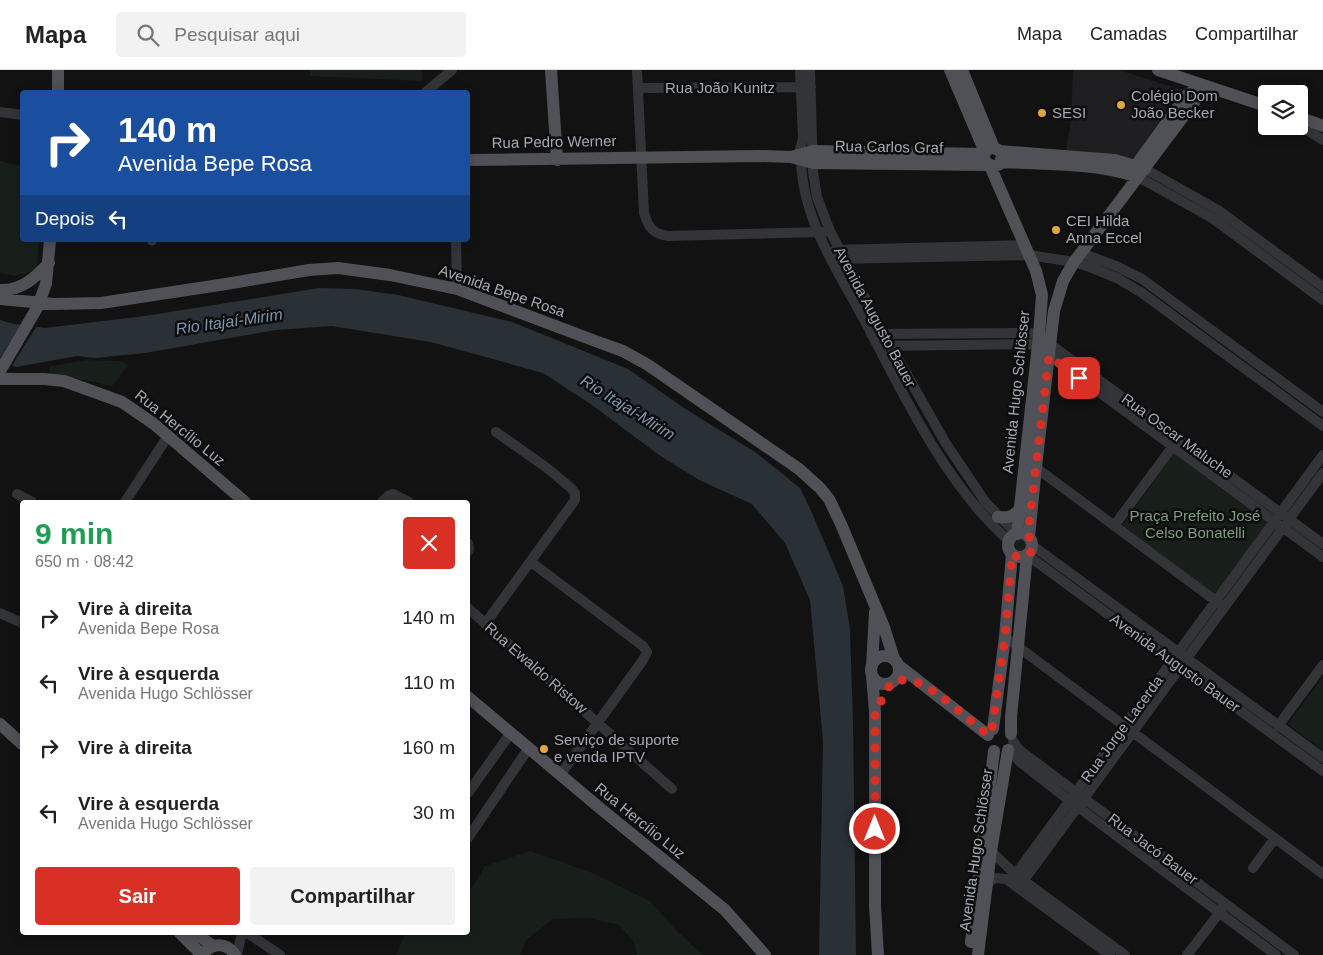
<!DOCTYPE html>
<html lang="pt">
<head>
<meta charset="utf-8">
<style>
	body { margin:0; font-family:Arial,sans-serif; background:#f2f2f2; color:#222; height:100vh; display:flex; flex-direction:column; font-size:19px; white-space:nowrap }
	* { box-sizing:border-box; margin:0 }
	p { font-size:16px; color:#767676 }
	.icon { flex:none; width:28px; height:28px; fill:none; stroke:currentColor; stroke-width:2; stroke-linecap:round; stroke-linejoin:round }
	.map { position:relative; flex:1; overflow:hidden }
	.drawer { position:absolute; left:20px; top:430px; width:450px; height:435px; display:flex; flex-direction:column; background:#fff; border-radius:5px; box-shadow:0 2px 12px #0003 }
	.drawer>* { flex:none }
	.banner { position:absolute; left:20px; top:20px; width:450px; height:152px; border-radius:5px; box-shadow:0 2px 12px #0003; background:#1a4fa0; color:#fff; overflow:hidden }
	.controls { position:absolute; left:1258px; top:15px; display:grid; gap:10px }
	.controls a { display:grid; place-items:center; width:50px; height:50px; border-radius:5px; background:#fff; box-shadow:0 2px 12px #0003; font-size:25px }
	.pin { position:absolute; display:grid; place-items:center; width:42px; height:42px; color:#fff; margin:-21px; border-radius:10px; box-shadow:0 2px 8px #0006 }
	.me { position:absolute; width:55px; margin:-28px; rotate:0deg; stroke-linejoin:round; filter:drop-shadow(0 0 4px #0008) }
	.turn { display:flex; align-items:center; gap:18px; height:105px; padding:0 15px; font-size:22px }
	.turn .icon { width:65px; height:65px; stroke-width:2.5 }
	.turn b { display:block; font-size:35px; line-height:42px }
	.then { display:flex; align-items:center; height:48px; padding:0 15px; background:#0003; gap:10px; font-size:19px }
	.round { display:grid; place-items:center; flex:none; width:52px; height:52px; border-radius:5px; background:#f2f2f2 }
	.summary { display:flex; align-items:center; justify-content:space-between; height:85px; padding:0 15px }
	h1 { font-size:30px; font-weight:800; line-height:38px; color:#1e9e55 }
	.primary-button { display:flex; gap:10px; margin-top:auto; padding:10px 15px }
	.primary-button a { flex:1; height:58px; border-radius:5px; background:#d93025; color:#fff; font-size:20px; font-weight:800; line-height:58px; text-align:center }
	.primary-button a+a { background:#f2f2f2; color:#222 }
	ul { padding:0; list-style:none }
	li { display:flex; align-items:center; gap:15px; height:65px; padding:0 15px }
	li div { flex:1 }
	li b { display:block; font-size:19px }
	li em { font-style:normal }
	header { display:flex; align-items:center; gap:30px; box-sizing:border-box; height:70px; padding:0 25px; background:#fff; border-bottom:1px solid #e0e0e0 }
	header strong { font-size:24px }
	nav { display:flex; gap:28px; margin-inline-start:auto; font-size:18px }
	.search { width:350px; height:45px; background:#f2f2f2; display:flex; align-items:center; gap:12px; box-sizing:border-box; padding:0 18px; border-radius:5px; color:#767676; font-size:19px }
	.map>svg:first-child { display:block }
	.built { fill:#1e1e20 }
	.green { fill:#181e19 }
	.water { fill:#293136 }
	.pier { fill:#121213 }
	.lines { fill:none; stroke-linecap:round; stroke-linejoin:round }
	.minor { stroke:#333438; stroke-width:10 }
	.major { stroke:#4f5157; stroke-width:12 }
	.route { stroke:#d93025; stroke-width:9; stroke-dasharray:0 16.2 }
	.poi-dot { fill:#e4a63a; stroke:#0d0d0e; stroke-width:2 }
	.labels { text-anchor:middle; stroke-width:5; stroke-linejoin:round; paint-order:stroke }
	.street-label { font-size:15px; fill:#a4a9b3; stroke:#0d0d0e }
	.poi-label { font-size:15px; fill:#a4a9b3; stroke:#0d0d0e; text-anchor:start }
	.park-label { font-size:15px; fill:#7c9d7e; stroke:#0d0d0e }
	.water-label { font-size:16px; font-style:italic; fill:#7d97ac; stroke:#0d0d0e }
</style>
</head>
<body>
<header>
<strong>Mapa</strong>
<div class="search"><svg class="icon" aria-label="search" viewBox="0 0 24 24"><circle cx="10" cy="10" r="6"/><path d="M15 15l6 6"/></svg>Pesquisar aqui</div>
<nav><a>Mapa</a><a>Camadas</a><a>Compartilhar</a></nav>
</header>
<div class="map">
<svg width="1323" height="885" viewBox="0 0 1323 885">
	<rect width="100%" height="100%" fill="#121213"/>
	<!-- built -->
	<path class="built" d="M1073,0H1119L1182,20L1132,90L1066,81L1071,50Z"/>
	<!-- green -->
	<path class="green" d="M310,0H422V11L310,6Z
		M0,91L22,96V170H39L37,200L15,206L0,203Z
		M88,290L120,291L129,295L112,316L50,303L49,298L51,296Z
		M1174,383L1268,453L1214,525L1122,456Z
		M1013 475a8 8 0 1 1 16 0a8 8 0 1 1-16 0Z
		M1323,607V680L1288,654Z
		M530,781L590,802L650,831L675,859L703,885H637L634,872L619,855L588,848L553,849L526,870L520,885H396L405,864L408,863L468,862V824L485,796Z"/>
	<!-- water -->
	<path class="water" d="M319,218L356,219L398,225L512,252L628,299L687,340L755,382L800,418L812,443L843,516L850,560L853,652L856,885H819L823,671L810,530L785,473L752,434L699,410L659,385L592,335L543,303L431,272L332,256L276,260L145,283L95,288L77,286L16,297L0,290V250L14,254L45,258L145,246Z"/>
	<!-- pier -->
	<path class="pier" d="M22,252L38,254L11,297L0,293V288Z"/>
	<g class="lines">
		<!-- minor -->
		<path class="minor" d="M637,0L644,143C648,157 653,164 668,166L824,162
			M810,0L813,102L817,127L830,161L884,264L945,372L986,433L1017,464
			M638,18L811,17
			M426,22L452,0
			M0,42L22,45
			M1299,55L1323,70
			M799,84L803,68L800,0
			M801,89C802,151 840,204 868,257C906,330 947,416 1009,471
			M1145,99L1218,140L1323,217
			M1138,107L1212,148L1323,230
			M456,170L457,219
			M152,171V170
			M835,180L1024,175
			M1081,183L1116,196L1142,209L1323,342
			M832,189L1029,185L1074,192L1090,197L1117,208L1142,223L1323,356
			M871,264L1031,263L1039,266L1323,474
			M878,276L1030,274L1038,277L1323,487
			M1031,394L1220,534
			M17,424L32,432
			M125,432L168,366
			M382,432L388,426L393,424L409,432
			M1114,456L1176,372
			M468,473L469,479L468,481
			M1033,476L1323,688
			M1027,485L1323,701
			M531,492L643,576L647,582L643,590L560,705
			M468,538L672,719
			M0,543L22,553
			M485,554L575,430V423L571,418L547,398L496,362
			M1005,567L1323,804
			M1278,656L1323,595
			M1013,671L1018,679L1294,885
			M1009,679L1019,691L1070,731L1276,885
			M468,723L510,664
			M468,768L528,679
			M991,781L1016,805L1125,885
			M1253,798L1275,768
			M1010,812L1323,385
			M986,813L996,808L1006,809L1110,885
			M1018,818L1323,403
			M246,862L280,885
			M237,885L242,862
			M1187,885L1223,838"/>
		<!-- major -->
		<path class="major" d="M551,0L557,90
			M950,0L985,82
			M962,0L994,78
			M1158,0L1266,36
			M58,22V0
			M1299,47L1323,56
			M1000,81L1002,86L1000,94L994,97L985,92C981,82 990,74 1000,81L1115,90L1145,99
			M791,87L813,81L984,84
			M468,90L759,86L791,87L813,93L987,95
			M1001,92C1044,94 1097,93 1138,107
			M990,96L1036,201L1042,225L1039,266L1017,464
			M1131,102L1186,26L1201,15
			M0,220C21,221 35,208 49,193
			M0,229L54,234L101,233L226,214L309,200L338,198L390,205L457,219L598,272L623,281L648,295L799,399L820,418L829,429L841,454L884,557L894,589
			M0,301L37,238L46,214L50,170
			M0,309H44L64,311L122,332L154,354L245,432
			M998,447C1008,448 1013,447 1020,439
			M1008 475a12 12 0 1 1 24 0a12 12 0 1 1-24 0Z
			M1029,467L1036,397L1054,241L1063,211L1074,192L1195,31L1201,15
			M871 600a14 14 0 1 1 28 0a14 14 0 1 1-28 0Z
			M898,595L988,665
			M872,596L875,542
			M872,605L875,642V836L878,885
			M468,627L601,739L725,840L765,885
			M0,654L22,674
			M993,659L1005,567L1012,484
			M1011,664V647L1027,485
			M179,862L202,885
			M194,862L213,876
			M971,872L994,681
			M203,885C211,872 227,872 235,885
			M978,885L991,781L1008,680"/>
	</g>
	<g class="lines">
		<!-- route -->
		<path class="route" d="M875,759V642L891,613C899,607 917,611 925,616C946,628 969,650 988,665L992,659L1005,567L1012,484C1021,491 1031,486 1033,476L1029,467V456L1049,286L1079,308"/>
	</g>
	<!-- markers -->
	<g class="poi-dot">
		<circle cx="1121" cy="35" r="5"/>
		<circle cx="1042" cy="43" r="5"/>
		<circle cx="1056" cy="160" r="5"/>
		<circle cx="544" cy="679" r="5"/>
	</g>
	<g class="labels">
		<!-- street labels -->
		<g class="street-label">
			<text x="720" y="23">Rua João Kunitz</text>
			<text transform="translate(554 72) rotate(-1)" y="5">Rua Pedro Werner</text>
			<text transform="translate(889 77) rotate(1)" y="5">Rua Carlos Graf</text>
			<text transform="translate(502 221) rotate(19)" y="5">Avenida Bepe Rosa</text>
			<text transform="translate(875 247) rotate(62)" y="5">Avenida Augusto Bauer</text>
			<text transform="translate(1016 322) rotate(-84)" y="5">Avenida Hugo Schlösser</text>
			<text transform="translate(180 358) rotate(39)" y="5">Rua Hercílio Luz</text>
			<text transform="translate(1177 366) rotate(36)" y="5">Rua Oscar Maluche</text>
			<text transform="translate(1175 593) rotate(36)" y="5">Avenida Augusto Bauer</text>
			<text transform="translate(536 598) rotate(41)" y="5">Rua Ewaldo Ristow</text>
			<text transform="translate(1122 659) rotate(-54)" y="5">Rua Jorge Lacerda</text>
			<text transform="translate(640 751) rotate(39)" y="5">Rua Hercílio Luz</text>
			<text transform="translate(1153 779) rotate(37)" y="5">Rua Jacó Bauer</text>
			<text transform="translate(976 780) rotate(-82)" y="5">Avenida Hugo Schlösser</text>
		</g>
		<!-- poi labels -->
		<g class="poi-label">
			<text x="1131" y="31">Colégio Dom<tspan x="1131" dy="17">João Becker</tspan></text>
			<text x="1052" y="48">SESI</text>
			<text x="1066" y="156">CEI Hilda<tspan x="1066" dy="17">Anna Eccel</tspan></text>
			<text x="554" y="675">Serviço de suporte<tspan x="554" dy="17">e venda IPTV</tspan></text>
		</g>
		<!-- park labels -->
		<g class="park-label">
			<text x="1195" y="451">Praça Prefeito José<tspan x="1195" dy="17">Celso Bonatelli</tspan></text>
		</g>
		<!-- water labels -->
		<g class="water-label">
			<text transform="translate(229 251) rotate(-8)" y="6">Rio Itajaí-Mirim</text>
			<text transform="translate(628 337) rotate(32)" y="6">Rio Itajaí-Mirim</text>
		</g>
	</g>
</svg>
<div class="controls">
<a><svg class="icon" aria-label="layers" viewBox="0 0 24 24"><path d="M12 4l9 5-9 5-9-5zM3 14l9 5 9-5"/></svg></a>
</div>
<div class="pin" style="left:1079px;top:308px;background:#d93025"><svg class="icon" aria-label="arrive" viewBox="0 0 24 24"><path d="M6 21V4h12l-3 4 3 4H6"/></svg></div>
<svg class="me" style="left:875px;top:759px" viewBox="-20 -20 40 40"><circle r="17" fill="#d93025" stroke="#fff" stroke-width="3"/><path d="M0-11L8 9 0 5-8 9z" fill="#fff"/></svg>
<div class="banner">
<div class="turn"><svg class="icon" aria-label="right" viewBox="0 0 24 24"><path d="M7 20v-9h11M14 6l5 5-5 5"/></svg><div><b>140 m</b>Avenida Bepe Rosa</div></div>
<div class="then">Depois<svg class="icon" aria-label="left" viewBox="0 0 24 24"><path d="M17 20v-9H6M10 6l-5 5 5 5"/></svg></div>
</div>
<section class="drawer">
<div class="summary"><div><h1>9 min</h1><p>650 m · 08:42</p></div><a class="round" style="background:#d93025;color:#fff"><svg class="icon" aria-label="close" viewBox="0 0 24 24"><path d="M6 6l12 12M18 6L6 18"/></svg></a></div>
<ul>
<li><svg class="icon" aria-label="right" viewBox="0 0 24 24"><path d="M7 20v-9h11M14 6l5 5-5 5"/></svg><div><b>Vire à direita</b><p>Avenida Bepe Rosa</p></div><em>140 m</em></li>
<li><svg class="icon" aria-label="left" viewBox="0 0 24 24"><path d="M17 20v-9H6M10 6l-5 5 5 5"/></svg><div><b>Vire à esquerda</b><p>Avenida Hugo Schlösser</p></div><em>110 m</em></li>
<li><svg class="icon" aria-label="right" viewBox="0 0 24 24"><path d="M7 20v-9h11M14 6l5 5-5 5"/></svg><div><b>Vire à direita</b></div><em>160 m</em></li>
<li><svg class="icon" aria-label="left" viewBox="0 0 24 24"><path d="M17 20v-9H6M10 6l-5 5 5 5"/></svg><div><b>Vire à esquerda</b><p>Avenida Hugo Schlösser</p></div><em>30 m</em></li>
</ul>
<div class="primary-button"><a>Sair</a><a>Compartilhar</a></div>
</section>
</div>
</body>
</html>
